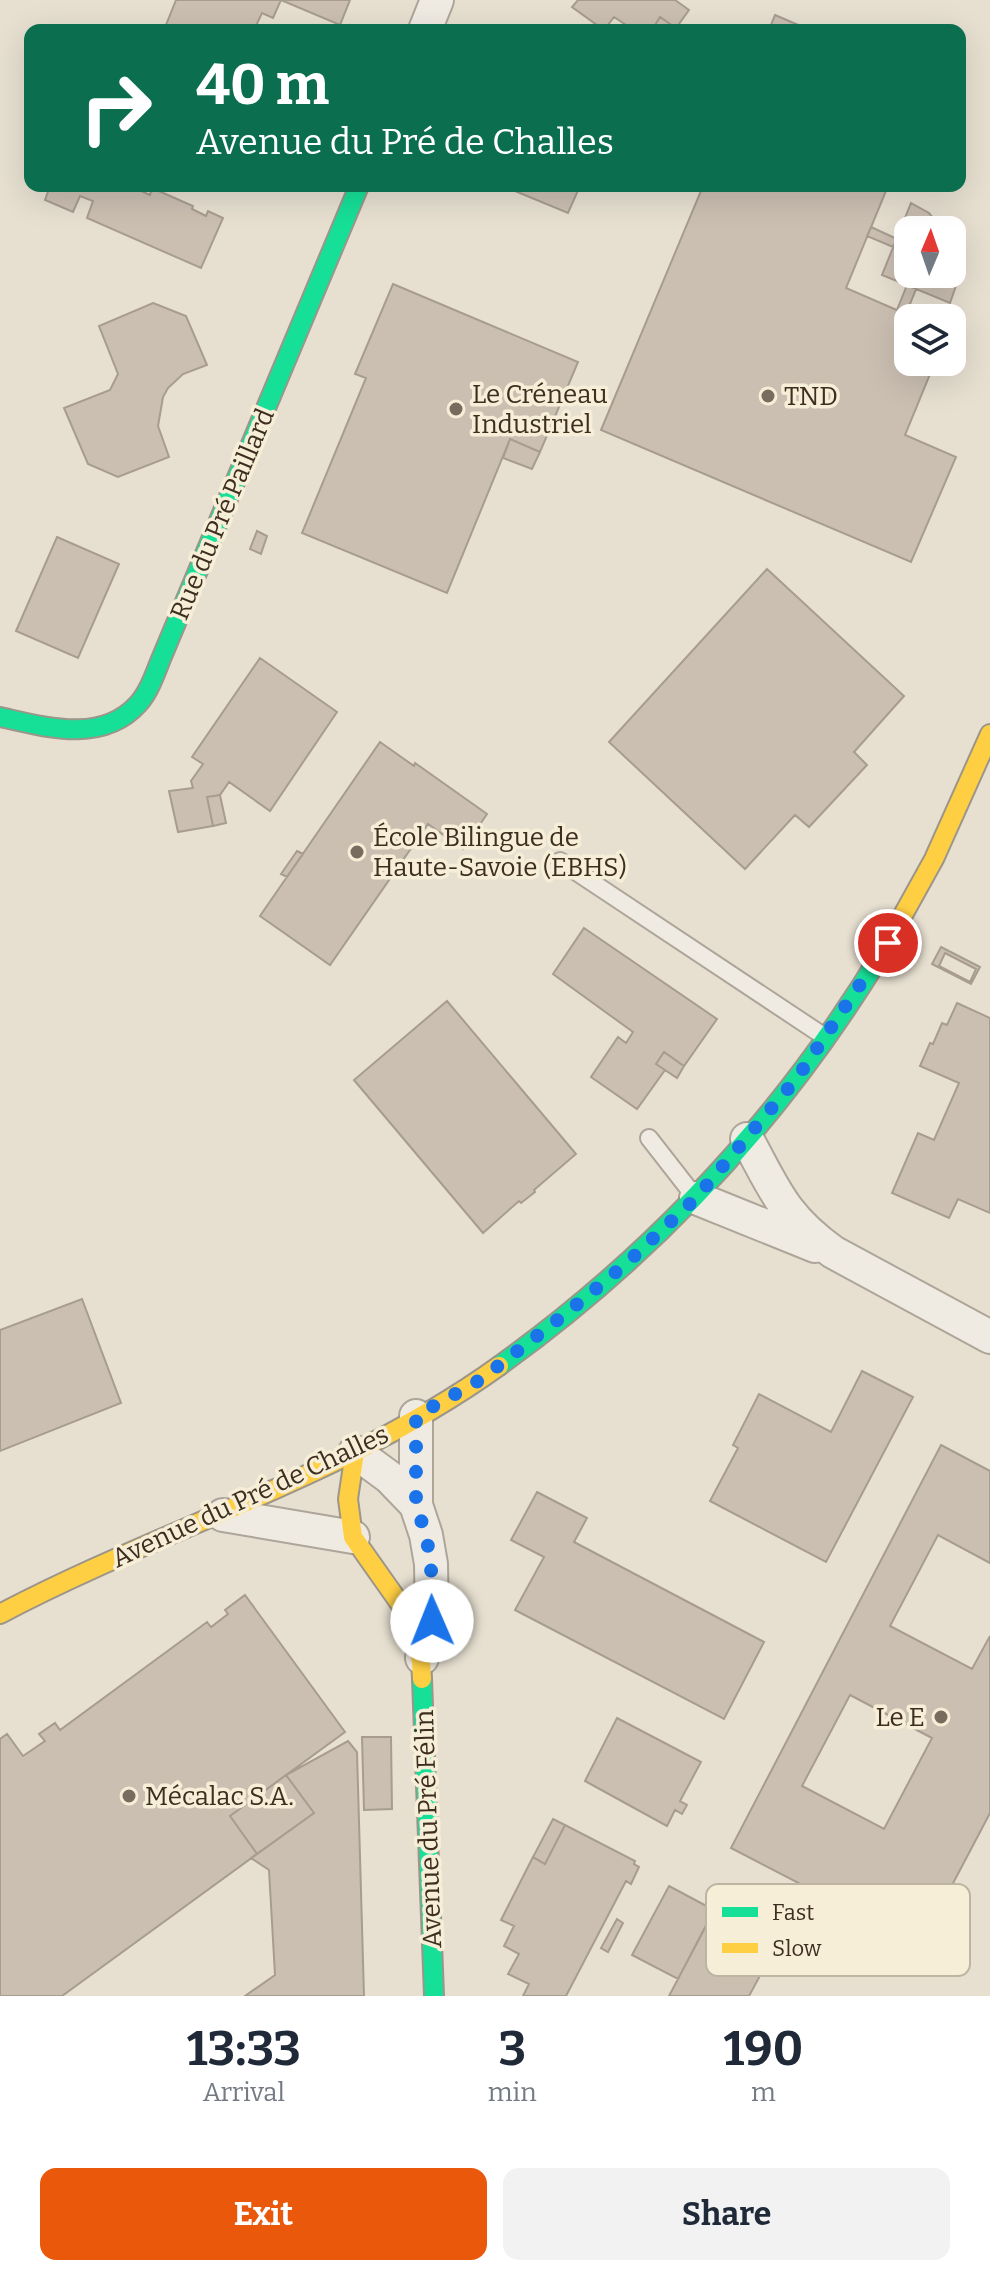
<!DOCTYPE html>
<html lang="en">
<head>
<meta charset="utf-8">
<style>
	body { margin:0; font-family:Bitter,serif; background:#f2f2f3; color:#1f2937; height:100vh; display:flex; flex-direction:column; font-size:30px; white-space:nowrap }
	* { box-sizing:border-box; margin:0 }
	p { font-size:26px; color:#747a83 }
	.icon { flex:none; width:44px; height:44px; fill:none; stroke:currentColor; stroke-width:2; stroke-linecap:round; stroke-linejoin:round }
	.map { position:relative; height:1996px; overflow:hidden }
	.side { display:flex; flex-direction:column; background:#fff; flex:1 }
	.side>* { flex:none }
	.top-card { position:absolute; left:24px; top:24px; width:942px; height:168px; border-radius:16px; box-shadow:0 8px 32px #0002; background:#0b6e4f; color:#fff; overflow:hidden }
	.needle { width:52px; rotate:2deg }
	.fabs { position:absolute; left:894px; top:216px; display:grid; gap:16px }
	.fabs a { display:grid; place-items:center; width:72px; height:72px; border-radius:16px; background:#fff; box-shadow:0 8px 32px #0002; font-size:40px }
	.pin { position:absolute; display:grid; place-items:center; width:68px; height:68px; color:#fff; margin:-34px; border:4px solid #fff; border-radius:50%; box-shadow:0 2px 8px #0007 }
	.me { position:absolute; width:88px; margin:-44px; rotate:359deg; stroke-linejoin:round; filter:drop-shadow(0 0 6px #0008) }
	.turn { display:flex; align-items:center; gap:28px; height:168px; padding:0 40px; font-size:36px }
	.turn .icon { width:104px; height:104px; stroke-width:2.5 }
	.turn b { display:block; font-size:56px; line-height:68px }
	.eta { display:flex; justify-content:space-evenly; align-items:center; height:136px; text-align:center }
	.eta b { font-size:48px; font-weight:700; line-height:56px }
	.action { display:flex; gap:16px; margin-top:auto; padding:16px 40px }
	.action a { flex:1; height:92px; border-radius:16px; background:#ea580c; color:#fff; font-size:32px; font-weight:700; line-height:92px; text-align:center }
	.action a+a { background:#f2f2f3; color:#1f2937 }
	.map>svg:first-child { display:block }
	.building { fill:#cbbfb2; stroke:#a89c90; stroke-width:2; fill-rule:evenodd }
	.lines { fill:none; stroke-linecap:round; stroke-linejoin:round }
	.lane-casing { stroke:#ada599; stroke-width:20 }
	.street-casing { stroke:#ada599; stroke-width:36 }
	.fast-casing { stroke:#9c958a; stroke-width:22 }
	.slow-casing { stroke:#9c958a; stroke-width:22 }
	.lane { stroke:#efebe3; stroke-width:16 }
	.street { stroke:#efebe3; stroke-width:32 }
	.fast { stroke:#16e098; stroke-width:18 }
	.slow { stroke:#ffcf43; stroke-width:18 }
	.route { stroke:#1a73e8; stroke-width:14; stroke-dasharray:0 25.2 }
	.poi-dot { fill:#786c5e; stroke:#f7eed8; stroke-width:3 }
	.labels { text-anchor:middle; stroke-width:7; stroke-linejoin:round; paint-order:stroke }
	.poi-label { font-size:26px; fill:#3d2e20; stroke:#f7eed8; text-anchor:start }
	.street-label { font-size:26px; fill:#3d2e20; stroke:#f7eed8 }
	.key { fill:#f7eed8; stroke:#bfb4a1; stroke-width:2 }
	.key-label { font-size:22px; fill:#3d2e20 }
</style>
</head>
<body>
<div class="map">
<svg width="990" height="1996" viewBox="0 0 990 1996">
	<rect width="100%" height="100%" fill="#e7e0d1"/>
	<!-- building -->
	<path class="building" d="M176,0H281L273,18L262,13L254,30H164Z
		M281,0H350L340,25Z
		M578,0H675L689,10L676,28L660,17L652,30H628L629,27L614,17L604,30L572,7Z
		M775,15L810,30H769Z
		M660,17L676,28L675,30H652Z
		M50,186H130L150,195L152,188L193,206L192,209L206,216L208,211L223,218L201,268L87,218L93,201L80,196L73,212L45,200Z
		M503,186H580L568,213Z
		M703,186H888L846,288L915,318H908V362H935L905,435L956,457L911,562L601,430Z
		M911,203L929,213L943,230H908V274H952V249L956,259L957,283L950,303L882,275Z
		M871,227L897,239L893,247L867,236Z
		M393,284L578,362L540,452L510,439L447,593L302,533L366,378L355,374Z
		M907,285L916,289L906,314L897,310Z
		M153,303L186,316L207,365L183,374L168,388L163,397L158,426L169,457L118,477L88,464L64,408L110,390L118,374L99,326Z
		M510,439L540,452L532,469L503,458Z
		M257,531L267,536L261,554L250,549Z
		M57,537L119,564L78,658L16,631Z
		M767,569L904,696L854,752L867,765L809,827L795,815L745,869L609,742Z
		M260,658L337,712L270,811L229,782L220,795L207,797L213,826L178,832L169,791L193,788L191,781L203,764L192,757Z
		M380,742L414,766L415,763L487,814L463,849L428,824L330,965L260,916Z
		M220,795L226,823L213,826L207,797Z
		M297,851L303,854L287,877L281,874Z
		M584,928L717,1019L684,1066L664,1052L656,1064L665,1070L637,1109L591,1077L618,1037L626,1043L633,1032L553,974Z
		M941,947L980,967L971,984L932,964Z
		M945,953L976,969L970,982L939,966Z
		M447,1001L576,1154L534,1190L535,1192L521,1203L519,1201L483,1233L354,1080Z
		M957,1003L990,1018V1213L958,1199L949,1218L892,1193L918,1133L934,1140L959,1083L920,1066L930,1043L933,1044L942,1023L947,1025Z
		M664,1052L684,1066L677,1078L656,1064Z
		M82,1299L121,1403L0,1451V1330Z
		M862,1371L913,1397L826,1562L710,1501L738,1448L733,1445L759,1394L831,1432Z
		M941,1445L990,1471V1563L938,1535L890,1626L972,1669L990,1636V1813L920,1946L731,1848ZM850,1695L932,1738L884,1829L802,1786Z
		M537,1492L587,1518L574,1542L764,1642L724,1719L515,1610L544,1557L511,1540Z
		M245,1595L345,1732L230,1816L257,1854L62,1996H0V1739L7,1734L23,1756L45,1741L39,1734L55,1723L60,1730L207,1622L211,1627L228,1614L225,1610Z
		M617,1718L701,1762L680,1801L687,1805L682,1814L675,1810L667,1826L585,1781Z
		M362,1737H391L392,1809L364,1810Z
		M348,1741L357,1752L364,1996H245L275,1975L269,1870L251,1858L314,1813L286,1775Z
		M286,1775L314,1813L257,1854L230,1816Z
		M553,1819L565,1825L545,1864L533,1857Z
		M565,1825L635,1861L634,1864L639,1867L631,1884L626,1881L566,1996H523L529,1984L508,1974L519,1954L504,1946L514,1926L501,1920L533,1857L545,1864Z
		M669,1886L714,1910L678,1979L632,1955Z
		M714,1911L777,1944L774,1950L780,1953L774,1962L769,1959L749,1996H669Z
		M617,1919L623,1923L608,1952L601,1948Z"/>
	<g class="lines">
		<!-- lane casing -->
		<g class="lane-casing">
			<path id="lane" d="M560,861L825,1037
				M649,1138L695,1197"/>
		</g>
		<!-- street casing -->
		<g class="street-casing">
			<path id="street" d="M425,30L437,0
				M747,1139C775,1190 783,1216 833,1252L990,1337
				M696,1198L815,1246
				M416,1416V1505L426,1535L431,1564L432,1621L422,1658
				M355,1452L389,1477L416,1505
				M223,1515L353,1537"/>
		</g>
		<!-- fast casing -->
		<g class="fast-casing">
			<path id="fast" d="M0,717C45,727 102,744 138,704C149,692 155,674 161,659L359,186
				M499,1366C656,1253 783,1117 883,951
				M422,1679L434,1996"/>
		</g>
		<!-- slow casing -->
		<g class="slow-casing">
			<path id="slow" d="M883,951L934,859L990,734
				M355,1452L348,1499L353,1537L408,1615L421,1661L422,1679
				M0,1614C165,1527 346,1476 499,1366"/>
		</g>
		<!-- lane -->
		<use href="#lane" class="lane"/>
		<!-- street -->
		<use href="#street" class="street"/>
		<!-- fast -->
		<use href="#fast" class="fast"/>
		<!-- slow -->
		<use href="#slow" class="slow"/>
	</g>
	<g class="lines">
		<!-- route -->
		<path class="route" d="M432,1621L431,1564L426,1535L416,1505V1416L480,1380L569,1311L628,1262L696,1198L797,1078L888,943"/>
	</g>
	<!-- markers -->
	<g class="poi-dot">
		<circle cx="768" cy="396" r="8"/>
		<circle cx="456" cy="409" r="8"/>
		<circle cx="357" cy="852" r="8"/>
		<circle cx="941" cy="1717" r="8"/>
		<circle cx="129" cy="1796" r="8"/>
	</g>
	<g class="labels">
		<!-- poi labels -->
		<g class="poi-label">
			<text x="472" y="403">Le Créneau<tspan x="472" dy="30">Industriel</tspan></text>
			<text x="784" y="405">TND</text>
			<text x="373" y="846">École Bilingue de<tspan x="373" dy="30">Haute-Savoie (EBHS)</tspan></text>
			<text x="925" y="1726" text-anchor="end">Le E</text>
			<text x="145" y="1805">Mécalac S.A.</text>
		</g>
		<!-- street labels -->
		<g class="street-label">
			<text transform="translate(222 514) rotate(-67)" y="9">Rue du Pré Paillard</text>
			<text transform="translate(250 1496) rotate(-25)" y="9">Avenue du Pré de Challes</text>
			<text transform="translate(428 1829) rotate(-92)" y="9">Avenue du Pré Félin</text>
		</g>
	</g>
	<!-- legend -->
	<rect x="706" y="1884" width="264" height="92" rx="12" class="key"/>
	<rect x="722" y="1907" width="36" height="10" fill="#16e098"/>
	<rect x="722" y="1943" width="36" height="10" fill="#ffcf43"/>
	<g class="key-label">
		<text x="772" y="1920">Fast</text>
		<text x="772" y="1956">Slow</text>
	</g>
</svg>
<div class="fabs">
<a><svg class="needle" viewBox="-14 -14 28 28"><path d="M0-13l5 13h-10z" fill="#e53935"/><path d="M0 13l5-13h-10z" fill="#747a83"/></svg></a>
<a><svg class="icon" aria-label="layers" viewBox="0 0 24 24"><path d="M12 4l9 5-9 5-9-5zM3 14l9 5 9-5"/></svg></a>
</div>
<div class="pin" style="left:888px;top:943px;background:#d93025"><svg class="icon" aria-label="arrive" viewBox="0 0 24 24"><path d="M6 21V4h12l-3 4 3 4H6"/></svg></div>
<svg class="me" style="left:432px;top:1621px" viewBox="-20 -20 40 40"><circle r="19" fill="#fff"/><path d="M0-13L10 11 0 6-10 11z" fill="#1a73e8"/></svg>
<div class="top-card">
<div class="turn"><svg class="icon" aria-label="right" viewBox="0 0 24 24"><path d="M7 20v-9h11M14 6l5 5-5 5"/></svg><div><b>40 m</b>Avenue du Pré de Challes</div></div>
</div>
</div>
<section class="side">
<div class="eta">
<div><b>13:33</b><p>Arrival</p></div>
<div><b>3</b><p>min</p></div>
<div><b>190</b><p>m</p></div>
</div>
<div class="action"><a>Exit</a><a>Share</a></div>
</section>
</body>
</html>
